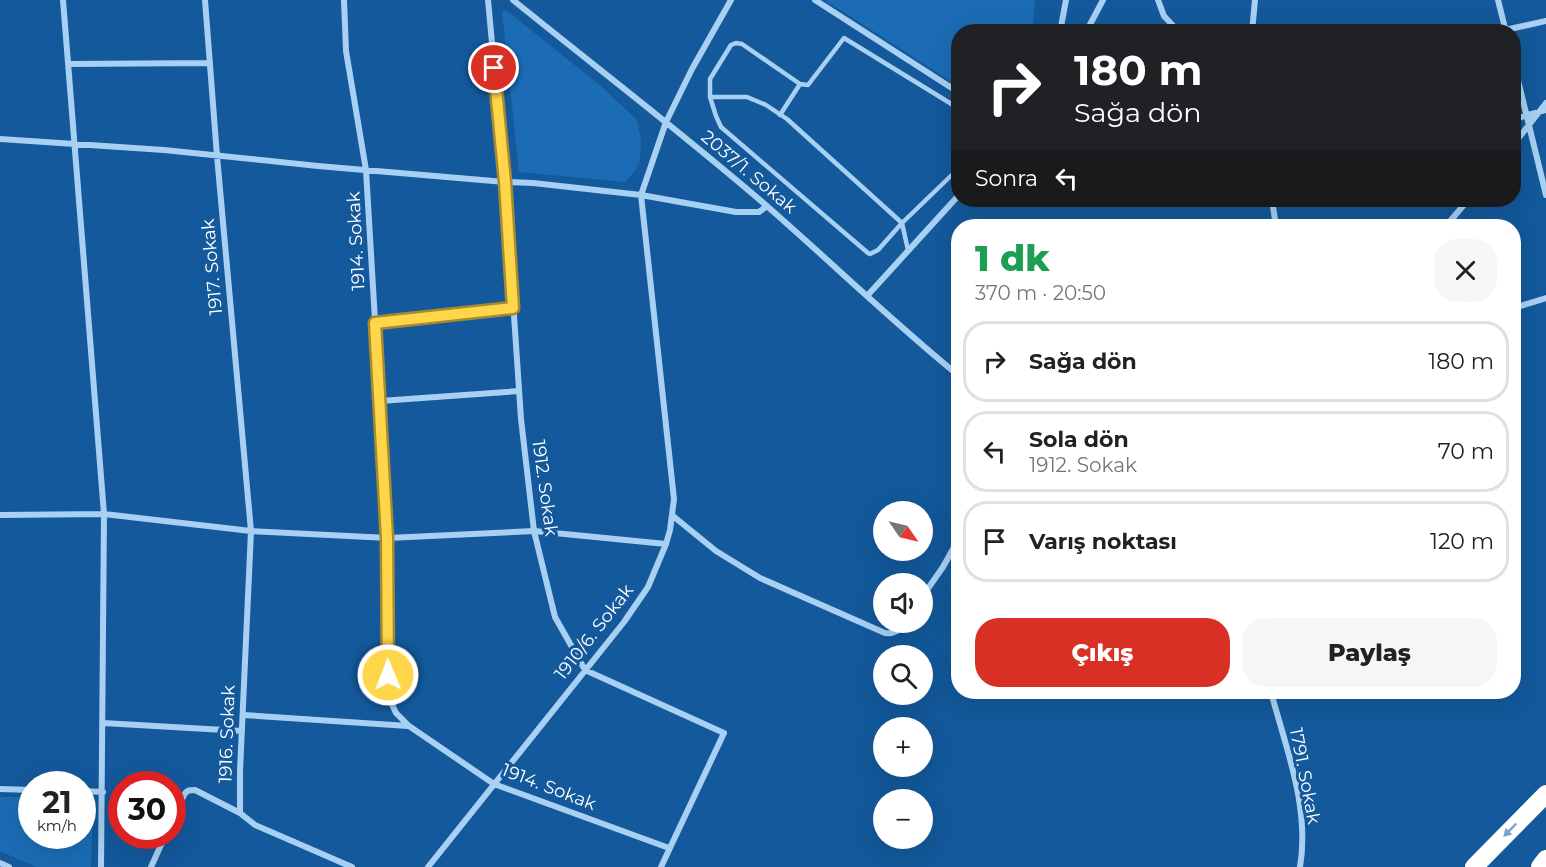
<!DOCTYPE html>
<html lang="tr">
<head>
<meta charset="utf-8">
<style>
	body { margin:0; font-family:Montserrat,sans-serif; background:#f6f6f6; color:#222; height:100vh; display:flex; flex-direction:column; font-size:22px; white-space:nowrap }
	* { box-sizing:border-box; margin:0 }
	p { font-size:20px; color:#767676 }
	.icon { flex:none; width:33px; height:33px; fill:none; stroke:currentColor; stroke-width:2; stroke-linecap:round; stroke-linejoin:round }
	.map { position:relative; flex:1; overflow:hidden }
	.side { position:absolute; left:951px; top:219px; width:570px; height:480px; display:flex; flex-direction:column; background:#fff; border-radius:24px; box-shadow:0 6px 24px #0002 }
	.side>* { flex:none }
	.guide { position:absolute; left:951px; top:24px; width:570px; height:183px; border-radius:24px; box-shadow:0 6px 24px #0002; background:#202124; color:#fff; overflow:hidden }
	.needle { width:39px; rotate:124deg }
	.controls { position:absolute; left:873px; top:501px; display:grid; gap:12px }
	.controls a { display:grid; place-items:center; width:60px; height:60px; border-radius:50%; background:#fff; box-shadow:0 6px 24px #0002; font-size:30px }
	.speed { position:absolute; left:18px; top:771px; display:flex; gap:12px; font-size:30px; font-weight:700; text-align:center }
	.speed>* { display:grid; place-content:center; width:78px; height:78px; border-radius:50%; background:#fff; box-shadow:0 6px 24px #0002; line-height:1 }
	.speed small { font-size:15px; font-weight:400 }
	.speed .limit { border:9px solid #d22; background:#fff; color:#111 }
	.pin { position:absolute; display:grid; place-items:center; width:51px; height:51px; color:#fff; margin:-26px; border:3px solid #fff; border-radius:50%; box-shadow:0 2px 6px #0007 }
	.me { position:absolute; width:66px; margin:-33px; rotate:359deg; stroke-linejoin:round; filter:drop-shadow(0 0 4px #0008) }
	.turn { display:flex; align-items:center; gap:21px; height:126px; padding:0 24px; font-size:27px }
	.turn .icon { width:78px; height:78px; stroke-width:2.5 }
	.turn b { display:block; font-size:42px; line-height:51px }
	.then { display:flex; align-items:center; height:57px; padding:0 24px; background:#0003; gap:12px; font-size:22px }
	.round { display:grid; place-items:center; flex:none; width:63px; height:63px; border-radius:24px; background:#f6f6f6 }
	.summary { display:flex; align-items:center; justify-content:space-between; height:102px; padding:0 24px }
	h1 { font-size:36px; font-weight:800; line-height:45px; color:#1e9e55 }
	.action { display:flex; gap:12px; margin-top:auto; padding:12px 24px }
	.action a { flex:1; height:69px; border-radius:24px; background:#d93025; color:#fff; font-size:24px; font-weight:800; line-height:69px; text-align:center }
	.action a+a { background:#f6f6f6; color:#222 }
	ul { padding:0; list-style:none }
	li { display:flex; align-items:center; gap:18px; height:81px; margin:0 12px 9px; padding:0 12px; border:3px solid #e0e0e0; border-radius:24px }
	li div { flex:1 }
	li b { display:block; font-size:22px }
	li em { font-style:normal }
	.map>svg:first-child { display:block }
	.park { fill:#1b6cb5 }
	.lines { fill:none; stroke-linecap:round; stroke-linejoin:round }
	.service { stroke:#a8d0f3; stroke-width:4.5 }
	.minor { stroke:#a8d0f3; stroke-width:6 }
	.motorway { stroke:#fff; stroke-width:18 }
	.oneway { fill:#7da4c8 }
	.route-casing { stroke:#a68a30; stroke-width:15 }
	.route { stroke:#ffd54a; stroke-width:10 }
	.labels { text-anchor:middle; stroke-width:6; stroke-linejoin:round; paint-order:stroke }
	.street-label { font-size:18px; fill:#fff; stroke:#13599b }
</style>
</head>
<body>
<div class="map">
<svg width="1546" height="867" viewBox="0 0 1546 867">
	<rect width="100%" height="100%" fill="#13599b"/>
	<!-- park -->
	<path class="park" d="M825,0H1035L1032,31L958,32V86Z
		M502,11H507L602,87L637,120L641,139L640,161L634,172L625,182L519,172Z
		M0,797H31L32,836H82L83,798L92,799L93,802L91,867H36L0,851Z"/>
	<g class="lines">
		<!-- service -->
		<path class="service" d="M710,97H747L766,105L787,119L902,223L908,250
			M958,108L844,38L808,85L800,84L742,44L736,43L731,45L710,79V97L716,116L721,127L868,253L870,254L878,250L902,223L958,169
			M780,115L800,84"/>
		<!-- minor -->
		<path class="minor" d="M63,0L104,514L101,867
			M205,0L217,156L251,531L240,771V813L255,825L352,867
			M344,0L346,51L366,170L388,538V675L390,700L396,713L409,726L494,784L669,848
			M488,0L505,182L521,419L534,531L555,617L585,670L724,733L661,867
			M513,0C598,69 685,135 768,207C832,263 893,322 958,375
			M815,0L958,92
			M1158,0L1164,16L1179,32
			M1498,0L1506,32
			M1060,32L1066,0
			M1086,32L1103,0
			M1252,32L1255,0
			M1448,32L1505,30L1546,21
			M68,64L210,63
			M1514,64L1546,195
			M1514,119L1546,110
			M0,139L164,150L318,166L505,182L533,183L641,195L666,122L692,69L731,0
			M1514,144L1546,103
			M1272,200L1276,226
			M1446,226L1468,200
			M867,296L958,196
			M1514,308L1546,298
			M375,323L513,308
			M380,401L519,391
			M0,515L104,514L251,531L388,538L534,531L666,544
			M673,516L716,551L760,578L885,633C895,634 900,630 905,622
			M922,597L943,567L958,540
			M1271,692C1286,748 1310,808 1300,867
			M243,715L408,726
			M103,723L242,731
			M0,789L32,790
			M82,791L103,792
			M172,820L184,795C187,790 189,790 195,790L240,813
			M0,863L9,867
			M151,867L165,836
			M428,867L624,622L648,587L666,544L670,530L674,499L641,195L736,212H759L767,206"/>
		<!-- motorway -->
		<path class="motorway" d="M1474,867L1546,794
			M1540,867L1546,859"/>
	</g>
	<!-- one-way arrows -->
	<defs><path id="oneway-solid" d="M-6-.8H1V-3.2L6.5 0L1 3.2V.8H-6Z" transform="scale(1.5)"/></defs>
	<use class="oneway" href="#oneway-solid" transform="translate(1510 830) rotate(134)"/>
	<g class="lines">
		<!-- route casing -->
		<g class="route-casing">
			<path id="route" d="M388,675L387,538L375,323L513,308L505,182L494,68"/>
		</g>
		<!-- route -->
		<use href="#route" class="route"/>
	</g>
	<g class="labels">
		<!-- street labels -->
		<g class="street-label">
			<text transform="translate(749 172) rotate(40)" y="6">2037/1. Sokak</text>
			<text transform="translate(356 241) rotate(-93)" y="6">1914. Sokak</text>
			<text transform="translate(212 267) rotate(-95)" y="6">1917. Sokak</text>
			<text transform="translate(545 488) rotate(82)" y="6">1912. Sokak</text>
			<text transform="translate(594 632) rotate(-52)" y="6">1910/6. Sokak</text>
			<text transform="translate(227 734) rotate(-88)" y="6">1916. Sokak</text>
			<text transform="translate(1305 776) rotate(79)" y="6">1791. Sokak</text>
			<text transform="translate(549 787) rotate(21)" y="6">1914. Sokak</text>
		</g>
	</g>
</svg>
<div class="controls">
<a><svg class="needle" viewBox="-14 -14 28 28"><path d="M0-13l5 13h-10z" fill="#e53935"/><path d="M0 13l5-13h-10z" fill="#767676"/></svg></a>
<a><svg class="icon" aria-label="sound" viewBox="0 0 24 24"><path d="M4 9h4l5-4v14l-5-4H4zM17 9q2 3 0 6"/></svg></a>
<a><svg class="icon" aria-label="search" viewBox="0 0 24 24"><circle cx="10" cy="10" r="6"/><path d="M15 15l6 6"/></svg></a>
<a>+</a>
<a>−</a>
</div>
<div class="speed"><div>21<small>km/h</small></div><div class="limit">30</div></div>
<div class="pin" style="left:494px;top:68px;background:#d93025"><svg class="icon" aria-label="arrive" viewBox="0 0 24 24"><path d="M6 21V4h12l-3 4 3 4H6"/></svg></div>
<svg class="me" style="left:388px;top:675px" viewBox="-20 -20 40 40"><circle r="17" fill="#ffd54a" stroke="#fff" stroke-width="3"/><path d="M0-11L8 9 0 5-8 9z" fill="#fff"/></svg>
<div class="guide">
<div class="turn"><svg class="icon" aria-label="right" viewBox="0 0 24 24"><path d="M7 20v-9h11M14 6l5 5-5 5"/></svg><div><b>180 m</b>Sağa dön</div></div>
<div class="then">Sonra<svg class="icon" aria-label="left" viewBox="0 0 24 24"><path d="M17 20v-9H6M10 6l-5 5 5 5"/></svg></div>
</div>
<section class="side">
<div class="summary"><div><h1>1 dk</h1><p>370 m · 20:50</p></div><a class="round"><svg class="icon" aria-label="close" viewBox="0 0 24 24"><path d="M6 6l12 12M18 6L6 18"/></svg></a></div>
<ul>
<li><svg class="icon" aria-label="right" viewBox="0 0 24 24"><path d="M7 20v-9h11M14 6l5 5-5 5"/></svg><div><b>Sağa dön</b></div><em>180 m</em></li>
<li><svg class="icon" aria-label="left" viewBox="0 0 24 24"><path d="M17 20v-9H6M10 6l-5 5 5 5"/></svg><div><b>Sola dön</b><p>1912. Sokak</p></div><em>70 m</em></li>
<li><svg class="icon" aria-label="arrive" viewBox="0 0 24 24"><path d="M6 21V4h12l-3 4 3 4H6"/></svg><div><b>Varış noktası</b></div><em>120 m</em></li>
</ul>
<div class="action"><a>Çıkış</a><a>Paylaş</a></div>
</section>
</div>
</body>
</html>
